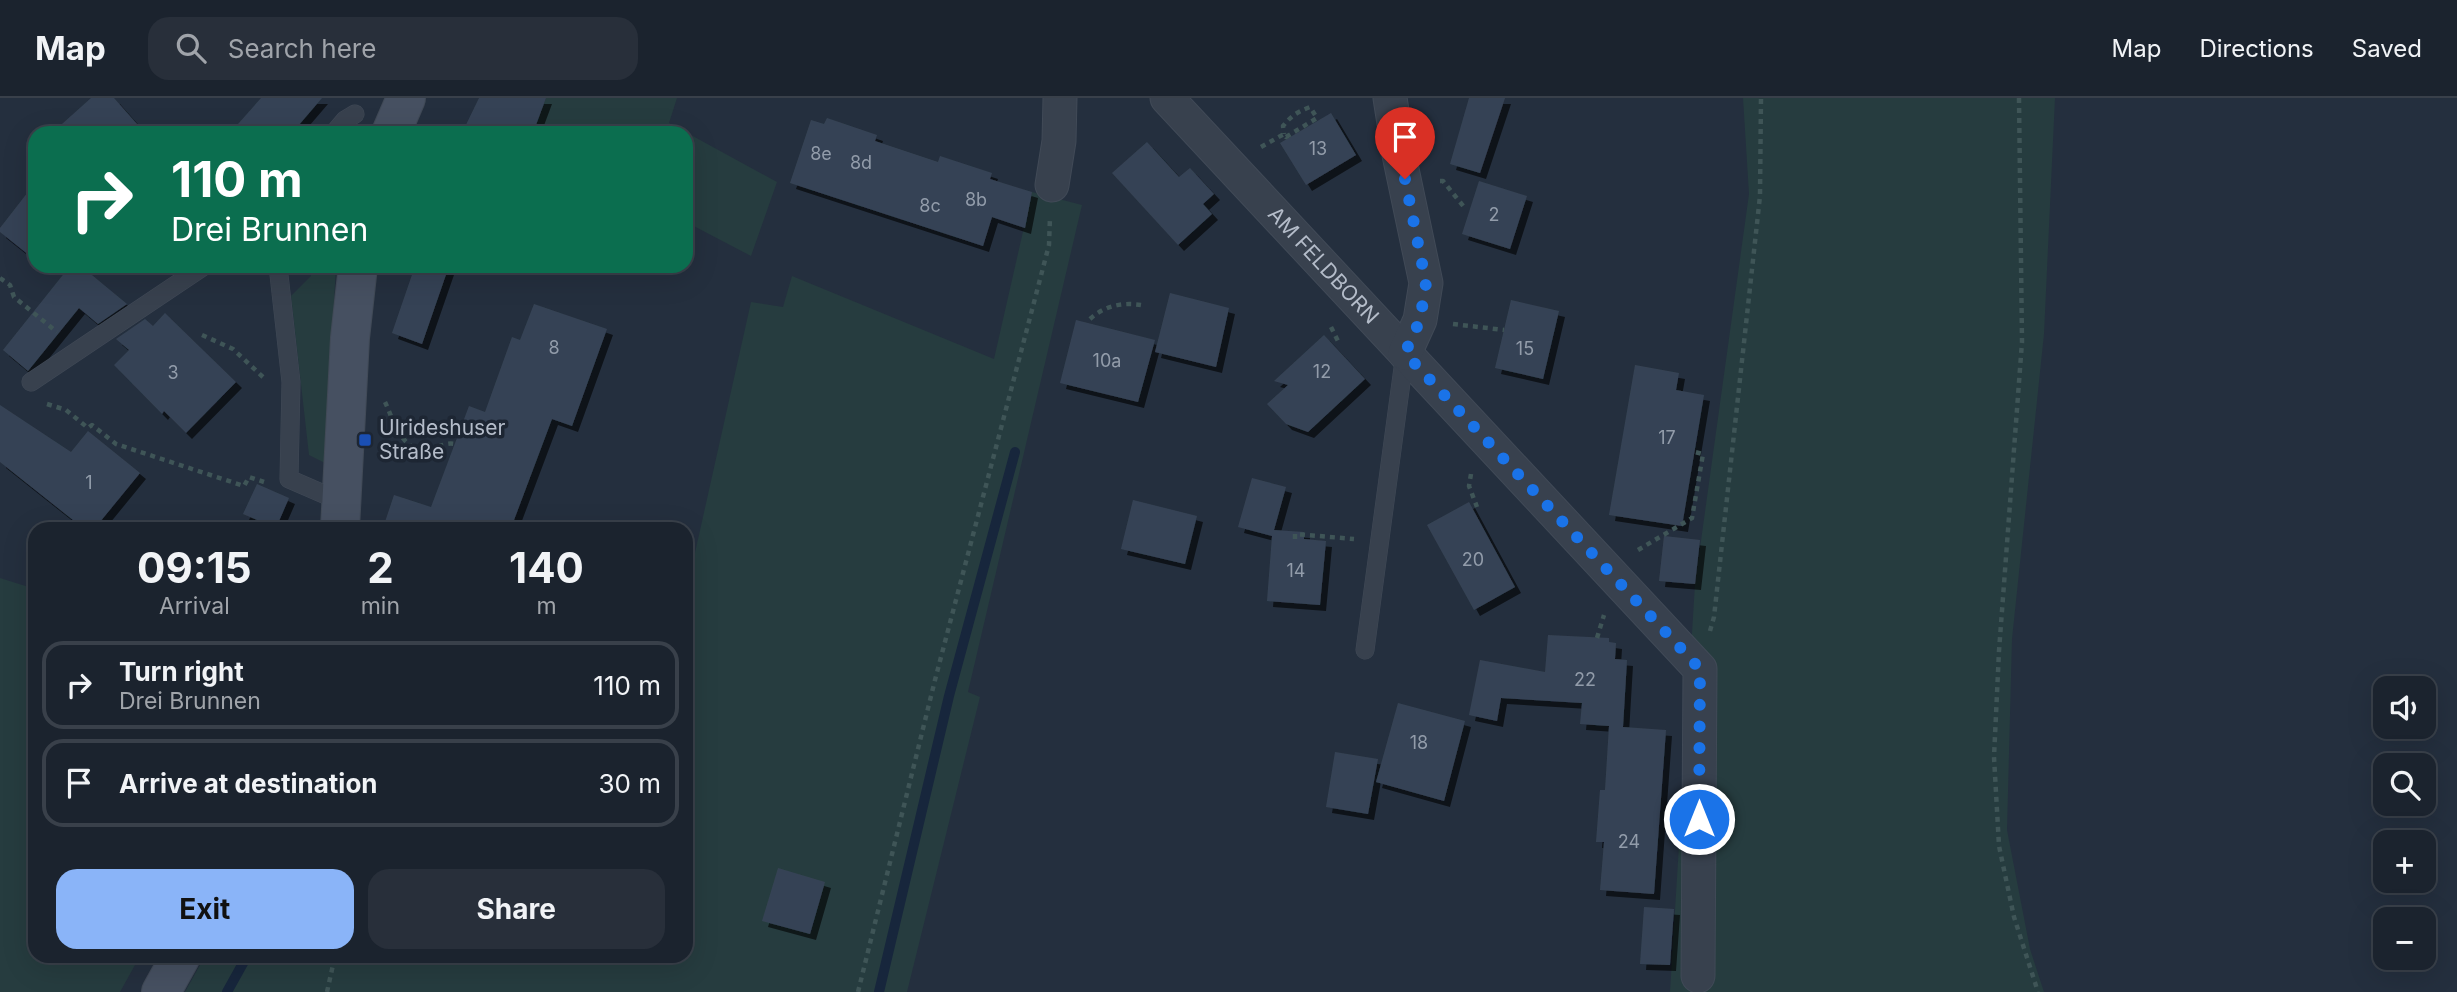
<!DOCTYPE html>
<html lang="en">
<head>
<meta charset="utf-8">
<style>
	body { margin:0; font-family:Inter,sans-serif; background:#282f3a; color:#f1f3f6; height:100vh; display:flex; flex-direction:column; font-size:26px; white-space:nowrap }
	* { box-sizing:border-box; margin:0 }
	p { font-size:23px; color:#a0a4aa }
	.icon { flex:none; width:38px; height:38px; fill:none; stroke:currentColor; stroke-width:2; stroke-linecap:round; stroke-linejoin:round }
	.map { position:relative; flex:1; overflow:hidden }
	.sheet { position:absolute; left:28px; top:424px; width:665px; height:441px; display:flex; flex-direction:column; background:#1b232e; border-radius:21px; box-shadow:0 7px 28px #0002,0 0 0 2px #39404a }
	.sheet>* { flex:none }
	.top-card { position:absolute; left:28px; top:28px; width:665px; height:147px; border-radius:21px; box-shadow:0 7px 28px #0002,0 0 0 2px #39404a; background:#0b6e4f; color:#fff; overflow:hidden }
	.buttons { position:absolute; left:2373px; top:578px; display:grid; gap:14px }
	.buttons a { display:grid; place-items:center; width:63px; height:63px; border-radius:14px; background:#1b232e; box-shadow:0 7px 28px #0002,0 0 0 2px #39404a; font-size:35px }
	.pin { position:absolute; display:grid; place-items:center; width:60px; height:60px; color:#fff; margin:-72px -30px; border-radius:50% 50% 50% 0; rotate:-45deg; box-shadow:0 0 7px #0007 }
	.pin .icon { rotate:45deg }
	.me { position:absolute; width:77px; margin:-38px; rotate:0deg; stroke-linejoin:round; filter:drop-shadow(0 0 5px #0008) }
	.turn { display:flex; align-items:center; gap:24px; height:147px; padding:0 28px; font-size:32px }
	.turn .icon { width:91px; height:91px; stroke-width:2.5 }
	.turn b { display:block; font-size:49px; line-height:60px }
	.eta { display:flex; justify-content:space-evenly; align-items:center; height:119px; text-align:center }
	.eta b { font-size:42px; font-weight:700; line-height:49px }
	.action { display:flex; gap:14px; margin-top:auto; padding:14px 28px }
	.action a { flex:1; height:80px; border-radius:21px; background:#8ab4f8; color:#111; font-size:28px; font-weight:700; line-height:80px; text-align:center }
	.action a+a { background:#282f3a; color:#f1f3f6 }
	ul { padding:0; list-style:none }
	li { display:flex; align-items:center; gap:21px; height:88px; margin:0 14px 10px; padding:0 14px; border:4px solid #39404a; border-radius:21px }
	li div { flex:1 }
	li b { display:block; font-size:26px }
	li em { font-style:normal }
	header { display:flex; align-items:center; gap:42px; box-sizing:border-box; height:98px; padding:0 35px; background:#1b232e; border-bottom:2px solid #39404a }
	header strong { font-size:33px }
	nav { display:flex; gap:38px; margin-inline-start:auto; font-size:24px }
	.search { width:490px; height:63px; background:#282f3a; display:flex; align-items:center; gap:18px; box-sizing:border-box; padding:0 24px; border-radius:21px; color:#a0a4aa; font-size:26px }
	.map>svg:first-child { display:block }
	.green { fill:#263c3f }
	.lines { fill:none; stroke-linecap:round; stroke-linejoin:round }
	.stream { stroke:#17263c; stroke-width:10 }
	.building { fill:#364354; filter:url(#shadow) }
	.lane-casing { stroke:#414a57; stroke-width:19 }
	.street-casing { stroke:#414a57; stroke-width:35 }
	.secondary-casing { stroke:#414a57; stroke-width:40 }
	.path { stroke:#3f5557; stroke-width:4.5; stroke-dasharray:5 5; stroke-linecap:butt }
	.lane { stroke:#38414e; stroke-width:18 }
	.street { stroke:#38414e; stroke-width:33 }
	.secondary { stroke:#465061; stroke-width:38 }
	.route { stroke:#1a73e8; stroke-width:12; stroke-dasharray:0 21.6 }
	.transit-dot { fill:#1a4fb4; stroke:#1d2633; stroke-width:2.5 }
	.labels { text-anchor:middle; stroke-width:7; stroke-linejoin:round; paint-order:stroke }
	.number-label { font-size:18px; fill:#929caa }
	.street-label { font-size:21px; fill:#b4bcc9; stroke:#1d2633 }
	.poi-label { font-size:21px; fill:#b4bcc9; stroke:#1d2633; text-anchor:start }
</style>
</head>
<body>
<header>
<strong>Map</strong>
<div class="search"><svg class="icon" aria-label="search" viewBox="0 0 24 24"><circle cx="10" cy="10" r="6"/><path d="M15 15l6 6"/></svg>Search here</div>
<nav><a>Map</a><a>Directions</a><a>Saved</a></nav>
</header>
<div class="map">
<svg width="2457" height="894" viewBox="0 0 2457 894">
	<defs>
		<filter id="shadow"><feDropShadow dx="6" dy="6" stdDeviation="0" flood-color="#0009"/></filter>
	</defs>
	<rect width="100%" height="100%" fill="#242f3e"/>
	<!-- green -->
	<path class="green" d="M546,0H677L669,25L777,84L751,158L686,124V35H533Z
		M1743,0H2055L2044,236L2012,541L2007,732L2030,851L2044,894H1670L1695,486L1749,96Z
		M1032,94L1082,107L968,594L980,599L907,894H185L205,858H686V495L751,204L783,209L792,178L994,261Z
		M310,168H336L325,365L309,357L291,198L311,178Z
		M0,480L35,491V858H140L120,894H0Z"/>
	<g class="lines">
		<!-- stream -->
		<path class="stream" d="M227,894L247,858
			M879,894L949,598L1015,354"/>
	</g>
	<!-- building -->
	<path class="building" d="M91,0H114L145,35H52Z
		M261,0H322L292,35H230Z
		M479,0H546L533,35H462Z
		M1469,0H1505L1480,75L1450,66Z
		M1331,15L1356,57L1306,87L1280,45Z
		M827,20L877,37L875,43L938,64L940,58L992,75L990,81L1032,94L1025,130L992,119L983,148L790,85L811,22L824,26Z
		M1147,44L1179,79L1190,70L1214,96L1203,106L1212,116L1178,147L1112,75Z
		M1479,83L1527,98L1510,151L1462,136Z
		M35,85V162L0,134V130Z
		M70,168H81L127,206L98,226L79,210L28,273L3,252Z
		M415,168H449L422,246L392,235Z
		M1170,195L1229,210L1216,269L1155,254Z
		M1511,202L1559,213L1543,281L1495,270Z
		M534,206L607,231L572,328L552,321L511,430H383L394,397L431,409L469,308L485,314L512,239L520,242Z
		M165,215L236,284L186,335L164,313L162,316L114,267L129,252L116,241L145,221L153,228Z
		M1076,222L1155,242L1138,304L1060,285Z
		M1324,237L1365,281L1308,334L1286,326L1267,306L1288,287L1274,283Z
		M1635,267L1679,275L1676,292L1704,297L1682,428L1609,417Z
		M0,307L71,354L88,333L140,375L95,430H83L0,364Z
		M1252,380L1286,389L1274,432L1304,434V441L1326,443L1320,507L1267,503L1272,438L1238,429Z
		M257,386L289,400L276,430L243,416Z
		M1133,402L1197,418L1185,466L1121,451Z
		M1469,404L1515,489L1474,512L1427,427Z
		M1664,438L1700,442L1695,486L1659,483Z
		M1548,537L1609,540V544L1616,545L1615,561L1627,562L1623,629L1666,632L1654,796L1600,792L1604,744H1596L1600,692H1605L1609,628L1580,626L1582,605L1501,600L1497,623L1469,617L1480,562L1545,574Z
		M1398,605L1465,623L1444,703L1376,684Z
		M1335,654L1378,661L1368,716L1326,709Z
		M778,770L825,784L810,836L762,823Z
		M1644,809L1674,811L1670,867L1640,866Z"/>
	<g class="lines">
		<!-- lane casing -->
		<g class="lane-casing">
			<path id="lane" d="M334,35L345,22L355,16
				M278,168L291,284L289,381L342,404
				M31,284L204,168
				M1365,552L1405,255"/>
		</g>
		<!-- street casing -->
		<g class="street-casing">
			<g id="street">
				<path id="s1" d="M1167,0L1700,571L1698,878"/>
				<path d="M1390,0L1399,57L1426,185L1420,222L1405,255"/>
				<path d="M1052,87L1059,43L1060,0"/>
			</g>
		</g>
		<!-- secondary casing -->
		<g class="secondary-casing">
			<path id="secondary" d="M391,35L406,0
				M340,430L350,240L358,168
				M161,894L181,858"/>
		</g>
		<!-- path -->
		<path class="path" d="M2019,0L2022,244L1999,553L1994,659L1999,748L2014,819L2038,894
			M138,31L143,35
			M1261,49L1284,36L1286,39L1317,20L1310,9C1297,14 1291,18 1283,28L1284,36
			M1440,83H1443L1464,109
			M0,180L10,187L14,199L57,234
			M1090,221C1104,208 1122,204 1141,207
			M1453,226L1504,232
			M1331,229L1340,247
			M202,237L233,251L264,280
			M385,304C394,323 401,354 428,351C438,350 445,344 455,346
			M47,306L66,312L88,330L92,327L116,346L244,388L249,379L264,384
			M1471,376L1469,388L1477,409
			M1295,441V436L1354,441
			M1638,452L1692,420L1703,356L1695,354
			M1710,533L1714,519L1760,98L1761,0
			M1597,540L1604,517
			M327,894L335,858
			M858,894L935,582L1049,147L1050,119"/>
		<!-- lane -->
		<use href="#lane" class="lane"/>
		<!-- street -->
		<use href="#street" class="street"/>
		<!-- secondary -->
		<use href="#secondary" class="secondary"/>
	</g>
	<g class="lines">
		<!-- route -->
		<path class="route" d="M1405,81L1426,185L1420,222L1405,255L1700,571L1699,721"/>
	</g>
	<!-- markers -->
	<rect class="transit-dot" x="358" y="335" width="14" height="14" rx="3.5"/>
	<g class="labels">
		<!-- number labels -->
		<g class="number-label">
			<text x="1318" y="57">13</text>
			<text x="821" y="62">8e</text>
			<text x="861" y="71">8d</text>
			<text x="976" y="108">8b</text>
			<text x="930" y="114">8c</text>
			<text x="1494" y="123">2</text>
			<text x="554" y="256">8</text>
			<text x="1525" y="257">15</text>
			<text x="1107" y="269">10a</text>
			<text x="1322" y="280">12</text>
			<text x="173" y="281">3</text>
			<text x="1667" y="346">17</text>
			<text x="89" y="391">1</text>
			<text x="1473" y="468">20</text>
			<text x="1296" y="479">14</text>
			<text x="1585" y="588">22</text>
			<text x="1419" y="651">18</text>
			<text x="1629" y="750">24</text>
		</g>
		<!-- street labels -->
		<g class="street-label">
			<text dy="7" stroke="none"><textPath href="#s1" startOffset="229">AM FELDBORN</textPath></text>
		</g>
		<!-- poi labels -->
		<g class="poi-label">
			<text x="379" y="337">Ulrideshuser<tspan x="379" dy="24">Straße</tspan></text>
		</g>
	</g>
</svg>
<div class="buttons">
<a><svg class="icon" aria-label="sound" viewBox="0 0 24 24"><path d="M4 9h4l5-4v14l-5-4H4zM17 9q2 3 0 6"/></svg></a>
<a><svg class="icon" aria-label="search" viewBox="0 0 24 24"><circle cx="10" cy="10" r="6"/><path d="M15 15l6 6"/></svg></a>
<a>+</a>
<a>−</a>
</div>
<div class="pin" style="left:1405px;top:81px;background:#d93025"><svg class="icon" aria-label="arrive" viewBox="0 0 24 24"><path d="M6 21V4h12l-3 4 3 4H6"/></svg></div>
<svg class="me" style="left:1699px;top:721px" viewBox="-20 -20 40 40"><circle r="17" fill="#1a73e8" stroke="#fff" stroke-width="3"/><path d="M0-11L8 9 0 5-8 9z" fill="#fff"/></svg>
<div class="top-card">
<div class="turn"><svg class="icon" aria-label="right" viewBox="0 0 24 24"><path d="M7 20v-9h11M14 6l5 5-5 5"/></svg><div><b>110 m</b>Drei Brunnen</div></div>
</div>
<section class="sheet">
<div class="eta">
<div><b>09:15</b><p>Arrival</p></div>
<div><b>2</b><p>min</p></div>
<div><b>140</b><p>m</p></div>
</div>
<ul>
<li><svg class="icon" aria-label="right" viewBox="0 0 24 24"><path d="M7 20v-9h11M14 6l5 5-5 5"/></svg><div><b>Turn right</b><p>Drei Brunnen</p></div><em>110 m</em></li>
<li><svg class="icon" aria-label="arrive" viewBox="0 0 24 24"><path d="M6 21V4h12l-3 4 3 4H6"/></svg><div><b>Arrive at destination</b></div><em>30 m</em></li>
</ul>
<div class="action"><a>Exit</a><a>Share</a></div>
</section>
</div>
</body>
</html>
